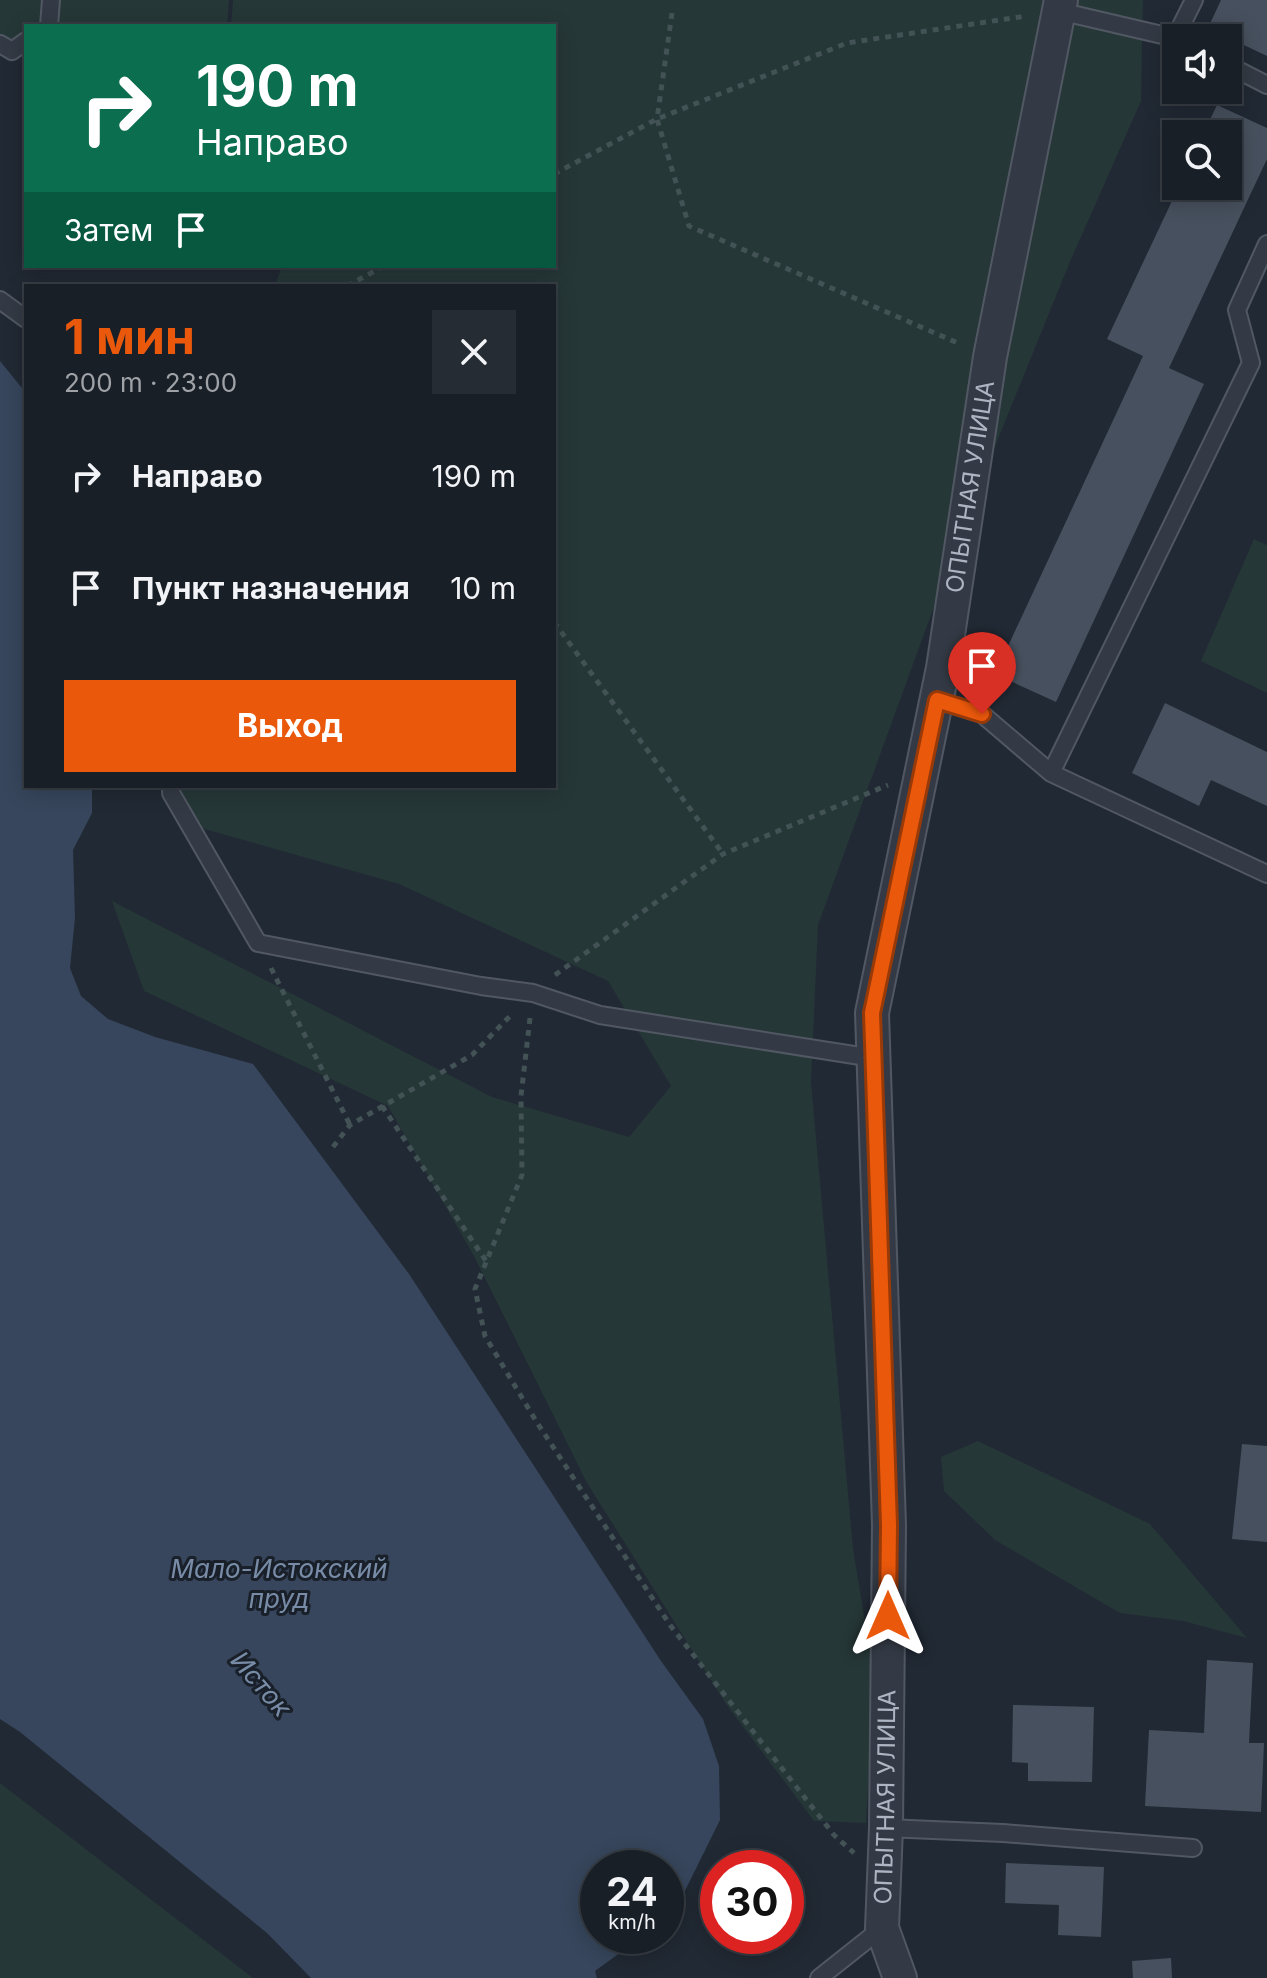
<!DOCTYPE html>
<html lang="ru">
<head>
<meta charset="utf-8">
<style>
	body { margin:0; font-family:Inter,sans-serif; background:#262c33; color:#f1f3f6; height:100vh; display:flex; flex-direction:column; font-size:30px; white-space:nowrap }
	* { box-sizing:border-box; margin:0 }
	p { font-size:26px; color:#9fa2a7 }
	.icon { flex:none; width:44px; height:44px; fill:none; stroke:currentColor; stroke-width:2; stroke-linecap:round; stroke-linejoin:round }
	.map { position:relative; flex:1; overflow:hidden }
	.sheet { position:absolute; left:24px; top:284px; width:532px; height:504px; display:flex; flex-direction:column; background:#191f27; border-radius:0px; box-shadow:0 4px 20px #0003,0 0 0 2px #373d44 }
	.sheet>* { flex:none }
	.banner { position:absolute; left:24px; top:24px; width:532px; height:244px; border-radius:0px; box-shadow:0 4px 20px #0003,0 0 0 2px #373d44; background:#0b6e4f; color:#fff; overflow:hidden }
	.controls { position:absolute; left:1162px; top:24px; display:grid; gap:16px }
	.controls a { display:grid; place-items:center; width:80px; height:80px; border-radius:0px; background:#191f27; box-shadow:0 4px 20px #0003,0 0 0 2px #373d44; font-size:40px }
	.speed { position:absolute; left:580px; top:1850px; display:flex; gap:16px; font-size:40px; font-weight:700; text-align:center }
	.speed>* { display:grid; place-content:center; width:104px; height:104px; border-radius:50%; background:#191f27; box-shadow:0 4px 20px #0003,0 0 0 2px #373d44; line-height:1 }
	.speed small { font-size:20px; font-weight:400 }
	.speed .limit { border:12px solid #d22; background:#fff; color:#111 }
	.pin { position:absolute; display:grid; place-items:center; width:68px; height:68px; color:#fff; margin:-82px -34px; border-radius:50% 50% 50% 0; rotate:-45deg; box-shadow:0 0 8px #0007 }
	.pin .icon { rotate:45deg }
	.me { position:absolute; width:88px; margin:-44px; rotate:0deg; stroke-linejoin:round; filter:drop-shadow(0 0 6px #0008) }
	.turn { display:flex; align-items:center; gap:28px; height:168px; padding:0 40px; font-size:36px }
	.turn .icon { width:104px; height:104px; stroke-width:2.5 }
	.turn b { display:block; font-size:56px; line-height:68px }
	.then { display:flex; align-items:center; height:76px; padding:0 40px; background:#0003; gap:16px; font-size:30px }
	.round { display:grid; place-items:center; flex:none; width:84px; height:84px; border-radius:0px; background:#262c33 }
	.summary { display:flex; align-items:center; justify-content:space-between; height:136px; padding:0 40px }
	h1 { font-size:48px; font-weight:700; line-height:60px; color:#ea580c }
	.primary-button { display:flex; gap:16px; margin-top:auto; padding:16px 40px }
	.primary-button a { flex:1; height:92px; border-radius:0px; background:#ea580c; color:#fff; font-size:32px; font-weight:700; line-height:92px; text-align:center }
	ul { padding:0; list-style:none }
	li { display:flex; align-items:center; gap:24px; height:112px; padding:0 40px }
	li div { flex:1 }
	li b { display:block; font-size:30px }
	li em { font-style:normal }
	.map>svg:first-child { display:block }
	.green { fill:#263737 }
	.water { fill:#37465c }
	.building { fill:#47505e }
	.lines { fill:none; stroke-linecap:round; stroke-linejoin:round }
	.service-casing { stroke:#515863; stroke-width:20 }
	.minor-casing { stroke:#515863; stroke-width:36 }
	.path { stroke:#425255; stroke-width:5; stroke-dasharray:6 6; stroke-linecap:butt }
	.service { stroke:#343a45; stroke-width:16 }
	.minor { stroke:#343a45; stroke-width:32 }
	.route-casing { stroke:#983908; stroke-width:20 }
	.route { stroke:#ea580c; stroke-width:14 }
	.labels { text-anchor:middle; stroke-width:6; stroke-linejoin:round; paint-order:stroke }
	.street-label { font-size:24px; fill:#aeb5c2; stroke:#192029 }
	.water-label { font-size:26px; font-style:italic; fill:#788ca8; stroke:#192029 }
</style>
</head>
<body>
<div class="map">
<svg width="1267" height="1978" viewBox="0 0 1267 1978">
	<rect width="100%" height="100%" fill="#212934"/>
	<!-- green -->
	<path class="green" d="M0,0H229L227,26H26V52L0,39Z
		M233,0H1143L1141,101L1069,264L970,508L818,925L811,1082L853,1549L874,1676L866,1823L814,1821L726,1704L587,1483L474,1256L388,1106L144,991L112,901L492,1097L629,1137L671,1086L608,981L399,884L183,823L177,786H554V286H275L282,266H554V26H231Z
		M1254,539L1267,545V693L1201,661Z
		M978,1441L1150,1524L1247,1638L1183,1621L1120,1613L995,1540L944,1491L941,1457Z
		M0,1783L253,1978H0Z"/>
	<!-- water -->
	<path class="water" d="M0,361L26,393V786H92V813L73,850L75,918L70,968L81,996L108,1019L155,1037L253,1064L409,1274L661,1661L703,1719L719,1766L720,1820L673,1915L666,1919V1868H598V1936H643L595,1971L597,1978H311L267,1933L20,1732L0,1719Z"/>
	<!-- building -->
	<path class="building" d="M1221,0H1267V56L1208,28Z
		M1217,105L1267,128V159L1169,368L1204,384L1056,702L995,674L1143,356L1107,339L1179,186H1228V134H1203Z
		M1165,703L1267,752V806L1211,780L1199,806L1132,773Z
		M1242,1444L1267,1446V1542L1232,1539Z
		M1207,1660L1253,1663L1249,1743H1264L1261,1812L1145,1806L1149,1730L1204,1733Z
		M1013,1705L1094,1707L1092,1782L1028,1781V1763L1012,1762Z
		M1006,1863L1104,1867L1101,1937L1058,1935L1059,1905L1005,1903Z
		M1171,1958L1172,1978H1133L1132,1961Z"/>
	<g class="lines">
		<!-- service casing -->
		<g class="service-casing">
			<path id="service" d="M1059,11L1175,38L1194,0
				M49,26L51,0
				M0,44L12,51L26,41
				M1228,65L1267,85
				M1267,244L1237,310L1251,363L1051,773L1267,874
				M0,300L26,319
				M937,700L982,714L1051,773
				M171,786V793L258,943L481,986L533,993L600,1015L873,1058
				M886,1828L1003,1833L1193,1848
				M819,1978L882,1928"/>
		</g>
		<!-- minor casing -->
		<g class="minor-casing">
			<g id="minor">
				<path id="s1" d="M900,1978L882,1928L886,1828L889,1525L872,1013L943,668L990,357L1061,0"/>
			</g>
		</g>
		<!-- path -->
		<path class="path" d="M672,13L657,119L689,226L960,344
			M554,174L657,119L847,43L1026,16
			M347,286L384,266
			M554,622L723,854
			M271,968L350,1125
			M555,975L723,854L888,785
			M530,1018L521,1096L522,1175L475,1289L485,1336L536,1421L670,1625L834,1835L854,1853
			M382,1106L486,1261
			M333,1147L350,1125L472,1055L512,1014"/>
		<!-- service -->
		<use href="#service" class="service"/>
		<!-- minor -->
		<use href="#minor" class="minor"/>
	</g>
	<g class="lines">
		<!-- route casing -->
		<g class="route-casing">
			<path id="route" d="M888,1616L889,1525L872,1013L937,700L982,714"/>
		</g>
		<!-- route -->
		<use href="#route" class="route"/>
	</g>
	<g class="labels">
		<!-- street labels -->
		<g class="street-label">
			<text dy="8" stroke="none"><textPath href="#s1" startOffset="1504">ОПЫТНАЯ УЛИЦА</textPath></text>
			<text dy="8" stroke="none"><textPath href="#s1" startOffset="184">ОПЫТНАЯ УЛИЦА</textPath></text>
		</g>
		<!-- water labels -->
		<g class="water-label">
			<text x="279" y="1578">Мало-Истокский<tspan x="279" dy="30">пруд</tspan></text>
			<text transform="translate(261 1684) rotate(49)" y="9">Исток</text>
		</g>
	</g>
</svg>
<div class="controls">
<a><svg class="icon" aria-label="sound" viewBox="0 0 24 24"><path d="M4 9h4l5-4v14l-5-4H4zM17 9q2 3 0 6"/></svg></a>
<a><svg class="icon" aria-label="search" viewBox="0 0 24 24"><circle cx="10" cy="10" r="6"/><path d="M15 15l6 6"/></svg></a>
</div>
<div class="speed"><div>24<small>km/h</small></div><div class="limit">30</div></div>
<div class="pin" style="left:982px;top:714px;background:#d93025"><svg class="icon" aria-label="arrive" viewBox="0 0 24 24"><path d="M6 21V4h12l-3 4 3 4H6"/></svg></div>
<svg class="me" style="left:888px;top:1616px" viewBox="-20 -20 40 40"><path d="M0-17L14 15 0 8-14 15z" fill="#ea580c" stroke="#fff" stroke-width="4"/></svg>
<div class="banner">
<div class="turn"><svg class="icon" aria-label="right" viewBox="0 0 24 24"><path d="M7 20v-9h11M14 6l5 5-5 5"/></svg><div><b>190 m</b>Направо</div></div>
<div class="then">Затем<svg class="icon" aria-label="arrive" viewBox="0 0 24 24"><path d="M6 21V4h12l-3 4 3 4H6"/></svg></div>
</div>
<section class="sheet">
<div class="summary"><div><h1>1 мин</h1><p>200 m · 23:00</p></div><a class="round"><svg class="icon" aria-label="close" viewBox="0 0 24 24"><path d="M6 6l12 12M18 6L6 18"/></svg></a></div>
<ul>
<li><svg class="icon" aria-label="right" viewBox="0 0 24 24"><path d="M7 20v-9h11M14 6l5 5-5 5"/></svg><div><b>Направо</b></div><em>190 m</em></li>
<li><svg class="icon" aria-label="arrive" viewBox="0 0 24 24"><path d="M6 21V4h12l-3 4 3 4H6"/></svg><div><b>Пункт назначения</b></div><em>10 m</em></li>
</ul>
<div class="primary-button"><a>Выход</a></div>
</section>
</div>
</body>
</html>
